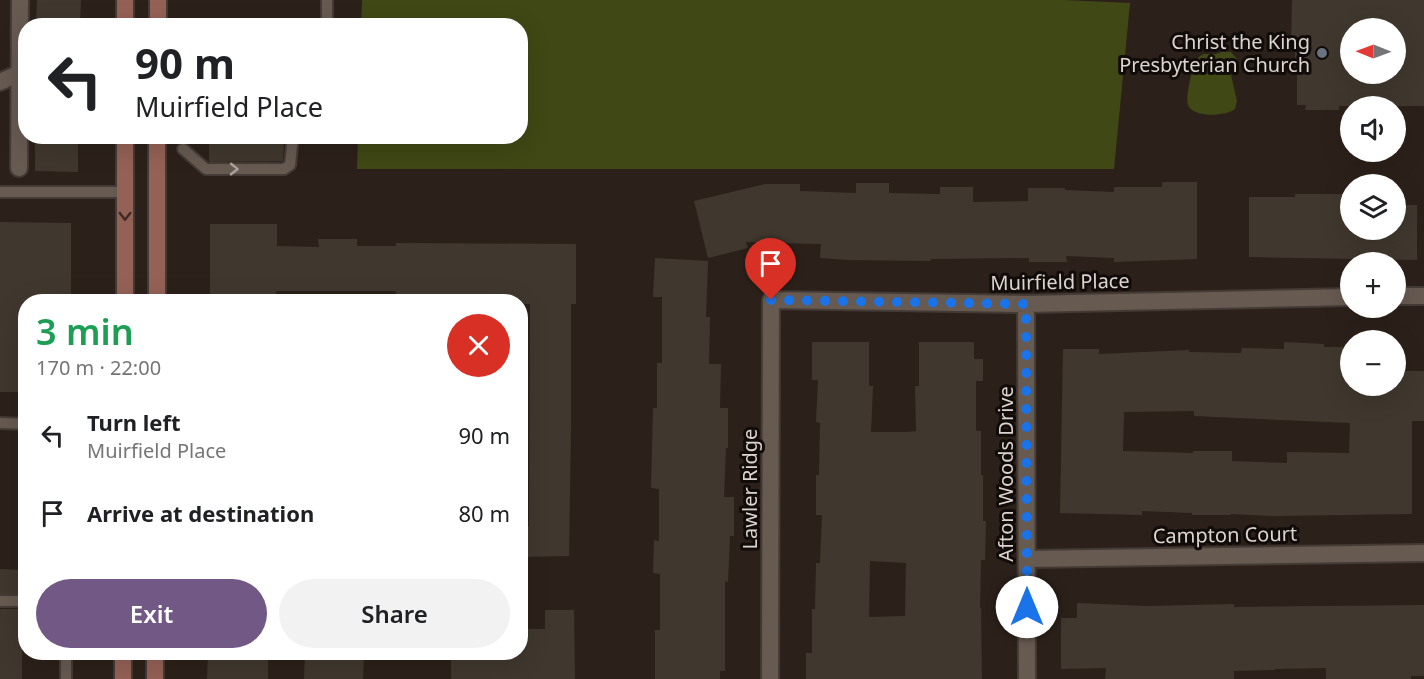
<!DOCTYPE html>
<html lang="en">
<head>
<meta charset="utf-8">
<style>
	body { margin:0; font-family:"Noto Sans",sans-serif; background:#f2f2f2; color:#202124; height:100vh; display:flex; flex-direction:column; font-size:22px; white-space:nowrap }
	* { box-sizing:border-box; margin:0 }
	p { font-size:20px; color:#757577 }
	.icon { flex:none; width:33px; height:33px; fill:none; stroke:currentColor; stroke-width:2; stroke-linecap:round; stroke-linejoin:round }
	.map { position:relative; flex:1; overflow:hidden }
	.panel { position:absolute; left:18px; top:294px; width:510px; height:366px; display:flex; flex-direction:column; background:#fff; border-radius:24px; box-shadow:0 6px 24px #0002 }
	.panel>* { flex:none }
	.hud { position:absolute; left:18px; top:18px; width:510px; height:126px; border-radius:24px; box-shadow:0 6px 24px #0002; background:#fff; color:#202124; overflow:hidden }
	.needle { width:39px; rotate:271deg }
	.buttons { position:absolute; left:1340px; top:18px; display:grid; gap:12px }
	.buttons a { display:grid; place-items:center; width:66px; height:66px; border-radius:50%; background:#fff; box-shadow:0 6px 24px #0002; font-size:30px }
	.pin { position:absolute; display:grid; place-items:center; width:51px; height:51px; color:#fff; margin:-62px -26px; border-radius:50% 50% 50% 0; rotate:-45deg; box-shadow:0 0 6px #0007 }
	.pin .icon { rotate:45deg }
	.me { position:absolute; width:66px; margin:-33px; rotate:0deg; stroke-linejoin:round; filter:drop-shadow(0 0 4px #0008) }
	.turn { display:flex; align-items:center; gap:21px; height:126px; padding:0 18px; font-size:27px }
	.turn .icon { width:78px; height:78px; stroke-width:2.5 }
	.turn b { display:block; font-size:42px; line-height:51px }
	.round { display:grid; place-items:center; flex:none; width:63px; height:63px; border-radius:32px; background:#f2f2f2 }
	.headline { display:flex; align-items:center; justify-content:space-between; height:102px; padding:0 18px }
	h1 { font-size:36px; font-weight:600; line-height:45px; color:#1e9e55 }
	.cta { display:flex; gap:12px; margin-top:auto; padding:12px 18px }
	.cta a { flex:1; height:69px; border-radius:36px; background:#725884; color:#fff; font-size:24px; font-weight:600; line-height:69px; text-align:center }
	.cta a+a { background:#f2f2f2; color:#202124 }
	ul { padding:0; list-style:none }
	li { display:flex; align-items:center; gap:18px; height:78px; padding:0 18px }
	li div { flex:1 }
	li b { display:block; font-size:22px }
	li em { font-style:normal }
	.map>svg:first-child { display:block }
	.green { fill:#404815 }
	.building { fill:#40382e; fill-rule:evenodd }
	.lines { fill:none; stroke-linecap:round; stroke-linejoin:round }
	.service-casing { stroke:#443b36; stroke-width:14 }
	.minor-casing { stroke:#443b36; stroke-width:20 }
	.secondary-casing { stroke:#443b36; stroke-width:20 }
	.service { stroke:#665a51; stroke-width:10 }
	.minor { stroke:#665a51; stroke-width:16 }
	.secondary { stroke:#946156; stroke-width:16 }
	.oneway { stroke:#ada39d }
	.oneway2 { stroke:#3f2a24 }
	.route { stroke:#1a73e8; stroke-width:10; stroke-dasharray:0 18 }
	.worship-dot { fill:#6b7280; stroke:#110c09; stroke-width:2 }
	.labels { text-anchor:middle; stroke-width:6; stroke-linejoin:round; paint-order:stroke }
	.poi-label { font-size:20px; fill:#dcd4d0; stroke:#110c09; text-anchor:end }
	.street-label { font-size:20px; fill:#dcd4d0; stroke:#110c09 }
</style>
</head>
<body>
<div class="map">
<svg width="1424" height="679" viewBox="0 0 1424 679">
	<rect width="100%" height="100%" fill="#2c211a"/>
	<!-- green -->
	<path class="green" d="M362,0H1064L1130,3L1114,169H357L358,137L520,136V26L361,25Z
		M1224,51L1231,52L1237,59L1231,75L1237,101L1235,109C1226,116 1197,118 1189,107C1184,100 1192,68 1197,60C1199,56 1200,56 1204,54H1216Z"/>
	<!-- building -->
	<path class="building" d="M37,0H81L80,26H36Z
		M1292,0H1424V106H1339V110H1305L1306,105H1297V61H1295V44H1291ZM1350,28H1395V74H1350Z
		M35,136H78V172L35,171Z
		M209,136H284L283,161L209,162Z
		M1162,182H1197V259L1114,262V258L1066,256L1067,262H1029V258L931,259V261L848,260L820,258L821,244L746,242L748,248L708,258L694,201L765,184H800V191L856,193V183H889V193L940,194V187H973V202L1028,201V188H1065V190L1114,192V187H1162Z
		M1295,194H1350V230H1395V205H1417V260L1249,257V197H1295Z
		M0,222L71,223V302H26V392H0Z
		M210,224H277V246L319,247L318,239H357V246H396V243L576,244V304H571V430L569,556L520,557V526H529L530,304H520V302H396V291H276V302H210Z
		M655,258L708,261L706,317H710L709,364H721L720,408H728V448H726L724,497H734V536H730L728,582L725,581V671H720V679H655V630H660V574L653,573L654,540L659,541V489L651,488L653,408H657V363H662V297H653Z
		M812,342H869V386H873L871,432H906L916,431L915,386H919V342H974V359H983V381H976V431H981V475H983V521H986L985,560H981L980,608H981L982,679H806V653H812V609H815L816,563H820L822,515H816V475H819L820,423L816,422L818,380H812ZM870,561L906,563L905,616L869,617Z
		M1284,342L1324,344V347H1350V386H1395V371H1424V421H1412V514L1274,516L1231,514V515H1192V513L1142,511V515L1060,513L1063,349H1099V354L1189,350V352L1241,353L1242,348L1284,349ZM1194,411V416L1350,423L1349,453L1287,452V463L1232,461V451H1193V453L1123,451L1124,412Z
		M0,569L24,570V594H0Z
		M1077,603L1146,606L1234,604V607L1424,605V676H1411V679H1326V668L1275,669V670L1234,671V679H1105L1106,668L1061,669V618H1077Z
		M0,609H26V634H22V679H0Z
		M545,610H574L575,679H451V652H520V629H545Z
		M208,652H268V679H207Z
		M305,652H364L363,679H304Z"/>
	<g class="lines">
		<!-- service casing -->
		<g class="service-casing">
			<path id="service" d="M327,26V0
				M183,149L206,169H284L290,165L293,136
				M0,192H125
				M0,423L26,424
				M0,601H26
				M66,679V652"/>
		</g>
		<!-- minor casing -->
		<g class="minor-casing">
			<path id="minor" d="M0,82L20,73H26
				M19,168L20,0
				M1395,296H1424
				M1026,304L1027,679
				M1027,559L1424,553
				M770,679L771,300L1026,304L1350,297"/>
		</g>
		<!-- secondary casing -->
		<g class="secondary-casing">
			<path id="secondary" d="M125,0V26
				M158,26V0
				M125,302V136
				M157,302V136
				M155,652V679
				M123,679V652"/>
		</g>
		<!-- service -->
		<use href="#service" class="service"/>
		<!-- minor -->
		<use href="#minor" class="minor"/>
		<!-- secondary -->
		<use href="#secondary" class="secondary"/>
	</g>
	<!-- one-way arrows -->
	<defs><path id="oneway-chevron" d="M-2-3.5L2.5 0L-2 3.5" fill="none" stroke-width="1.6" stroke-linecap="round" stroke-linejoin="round" transform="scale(1.5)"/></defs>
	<use class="oneway" href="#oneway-chevron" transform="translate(234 169) rotate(1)"/>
	<use class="oneway2" href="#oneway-chevron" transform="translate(125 216) rotate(90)"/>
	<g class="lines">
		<!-- route -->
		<path class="route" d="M771,300L1026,304L1027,607"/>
	</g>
	<!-- markers -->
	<circle class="worship-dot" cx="1322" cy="53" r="6"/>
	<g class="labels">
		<!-- poi labels -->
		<g class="poi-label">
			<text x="1310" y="49">Christ the King<tspan x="1310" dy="23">Presbyterian Church</tspan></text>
		</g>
		<!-- street labels -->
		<g class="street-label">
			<text transform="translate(1060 282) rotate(-1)" y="7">Muirfield Place</text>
			<text transform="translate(1006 474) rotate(-90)" y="7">Afton Woods Drive</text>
			<text transform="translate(750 489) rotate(-90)" y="7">Lawler Ridge</text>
			<text transform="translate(1225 535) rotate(-1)" y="7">Campton Court</text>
		</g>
	</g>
</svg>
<div class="buttons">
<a><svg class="needle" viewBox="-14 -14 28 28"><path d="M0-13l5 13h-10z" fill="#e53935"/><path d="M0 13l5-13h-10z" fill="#757577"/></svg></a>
<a><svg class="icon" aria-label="sound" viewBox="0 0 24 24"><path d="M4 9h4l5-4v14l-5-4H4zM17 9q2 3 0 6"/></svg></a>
<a><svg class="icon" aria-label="layers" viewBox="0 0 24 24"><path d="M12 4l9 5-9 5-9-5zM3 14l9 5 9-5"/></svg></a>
<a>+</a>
<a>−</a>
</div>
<div class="pin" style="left:771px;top:300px;background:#d93025"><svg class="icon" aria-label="arrive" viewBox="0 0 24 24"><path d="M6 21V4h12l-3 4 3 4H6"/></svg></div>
<svg class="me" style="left:1027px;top:607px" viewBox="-20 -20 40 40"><circle r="19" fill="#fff"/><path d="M0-13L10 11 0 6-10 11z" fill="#1a73e8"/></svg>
<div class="hud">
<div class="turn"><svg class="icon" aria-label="left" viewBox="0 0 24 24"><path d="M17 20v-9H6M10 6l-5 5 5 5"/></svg><div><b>90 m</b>Muirfield Place</div></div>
</div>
<section class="panel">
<div class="headline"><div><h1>3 min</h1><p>170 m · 22:00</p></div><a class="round" style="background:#d93025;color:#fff"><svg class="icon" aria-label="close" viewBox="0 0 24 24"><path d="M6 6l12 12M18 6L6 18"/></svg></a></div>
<ul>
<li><svg class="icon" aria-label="left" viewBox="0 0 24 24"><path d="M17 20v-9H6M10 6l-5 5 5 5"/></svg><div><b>Turn left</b><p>Muirfield Place</p></div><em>90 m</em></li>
<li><svg class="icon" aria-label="arrive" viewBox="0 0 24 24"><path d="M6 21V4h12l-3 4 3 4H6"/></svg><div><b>Arrive at destination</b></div><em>80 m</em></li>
</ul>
<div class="cta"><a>Exit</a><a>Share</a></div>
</section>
</div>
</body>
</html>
